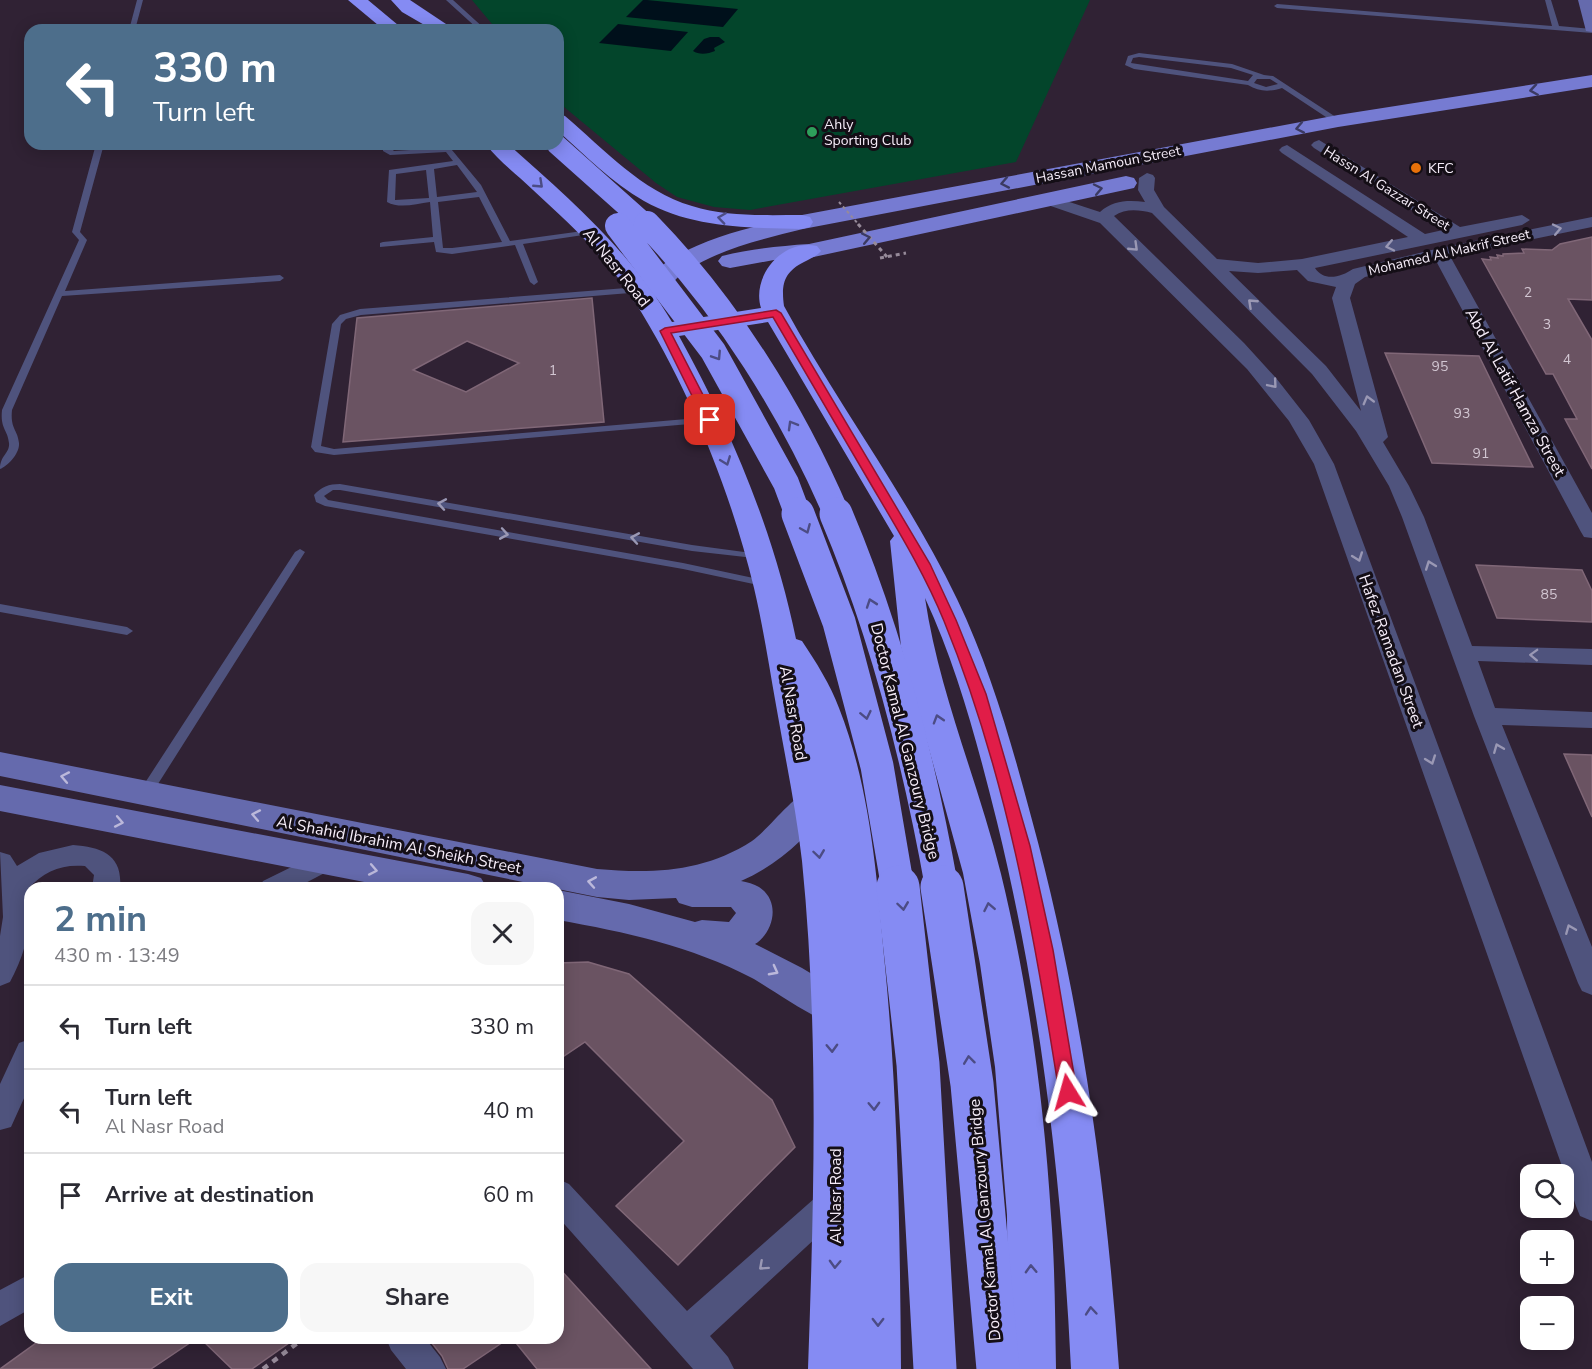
<!DOCTYPE html>
<html lang="en">
<head>
<meta charset="utf-8">
<style>
	body { margin:0; font-family:"Nunito Sans",sans-serif; background:#f7f7f7; color:#2b2b33; height:100vh; display:flex; flex-direction:column; font-size:22px; white-space:nowrap }
	* { box-sizing:border-box; margin:0 }
	p { font-size:20px; color:#7c7c81 }
	.icon { flex:none; width:33px; height:33px; fill:none; stroke:currentColor; stroke-width:2; stroke-linecap:round; stroke-linejoin:round }
	.map { position:relative; flex:1; overflow:hidden }
	.details { position:absolute; left:24px; top:882px; width:540px; height:462px; display:flex; flex-direction:column; background:#fff; border-radius:18px; box-shadow:0 3px 15px #0003 }
	.details>* { flex:none }
	.top-card { position:absolute; left:24px; top:24px; width:540px; height:126px; border-radius:18px; box-shadow:0 3px 15px #0003; background:#4d6e8b; color:#fff; overflow:hidden }
	.fabs { position:absolute; left:1520px; top:1164px; display:grid; gap:12px }
	.fabs a { display:grid; place-items:center; width:54px; height:54px; border-radius:12px; background:#fff; box-shadow:0 3px 15px #0003; font-size:30px }
	.pin { position:absolute; display:grid; place-items:center; width:51px; height:51px; color:#fff; margin:-26px; border-radius:12px; box-shadow:0 3px 9px #0006 }
	.me { position:absolute; width:66px; margin:-33px; rotate:352deg; stroke-linejoin:round; filter:drop-shadow(0 0 4px #0008) }
	.turn { display:flex; align-items:center; gap:21px; height:126px; padding:0 30px; font-size:27px }
	.turn .icon { width:78px; height:78px; stroke-width:2.5 }
	.turn b { display:block; font-size:42px; line-height:51px }
	.round { display:grid; place-items:center; flex:none; width:63px; height:63px; border-radius:18px; background:#f7f7f7 }
	.summary { display:flex; align-items:center; justify-content:space-between; height:102px; padding:0 30px }
	h1 { font-size:36px; font-weight:700; line-height:45px; color:#4d6e8b }
	.primary-button { display:flex; gap:12px; margin-top:auto; padding:12px 30px }
	.primary-button a { flex:1; height:69px; border-radius:18px; background:#4d6e8b; color:#fff; font-size:24px; font-weight:700; line-height:69px; text-align:center }
	.primary-button a+a { background:#f7f7f7; color:#2b2b33 }
	ul { padding:0; list-style:none }
	li { display:flex; align-items:center; gap:18px; height:84px; padding:0 30px; border-top:2px solid #e1e1e2 }
	li div { flex:1 }
	li b { display:block; font-size:22px }
	li em { font-style:normal }
	.map>svg:first-child { display:block }
	.green { fill:#03452b }
	.water { fill:#00101b }
	.building { fill:#6a5362; stroke:#806777; stroke-width:1.5; fill-rule:evenodd }
	.lines { fill:none; stroke-linecap:round; stroke-linejoin:round }
	.path-far1 { stroke:#968a99; stroke-width:3; stroke-dasharray:4 4; stroke-linecap:butt }
	.path { stroke:#968a99; stroke-width:4.5; stroke-dasharray:6 6; stroke-linecap:butt }
	.lane { fill:#4f537d; fill-rule:evenodd }
	.street { fill:#4f537d; fill-rule:evenodd }
	.secondary { fill:#656aad; fill-rule:evenodd }
	.primary { fill:#767bd2; fill-rule:evenodd }
	.highway { fill:#858bf3; fill-rule:evenodd }
	.path-bridge-far1 { stroke:#968a99; stroke-width:2; stroke-dasharray:3 3; stroke-linecap:butt }
	.path-bridge { stroke:#968a99; stroke-width:3; stroke-dasharray:4 4; stroke-linecap:butt }
	.highway-bridge-far3 { stroke:#858bf3; stroke-width:20 }
	.highway-bridge-far2 { stroke:#858bf3; stroke-width:26 }
	.highway-bridge-far1 { stroke:#858bf3; stroke-width:33 }
	.highway-bridge { stroke:#858bf3; stroke-width:43 }
	.oneway { stroke:#3b3a61 }
	.oneway2 { stroke:#4c4c84 }
	.oneway3 { stroke:#9a98b4 }
	.oneway4 { stroke:#bbb8da }
	.route { fill:#e11d48; stroke:#92132f; stroke-width:1.5 }
	.leisure-dot { fill:#2e9e5b; stroke:#140e16; stroke-width:2 }
	.food-dot { fill:#e8710a; stroke:#140e16; stroke-width:2 }
	.labels { text-anchor:middle; stroke-width:6; stroke-linejoin:round; paint-order:stroke }
	.far-poi-label { font-size:14px; fill:#f5ecf8; stroke:#140e16; text-anchor:start }
	.far-street-label { font-size:14px; fill:#f5ecf8; stroke:#140e16 }
	.number-label { font-size:14px; fill:#d2c6d2 }
	.street-label { font-size:16px; fill:#f5ecf8; stroke:#140e16 }
</style>
</head>
<body>
<div class="map">
<svg width="1592" height="1369" viewBox="0 0 1592 1369">
	<rect width="100%" height="100%" fill="#302234"/>
	<!-- green -->
	<path class="green" d="M472,0H1090L1016,162L750,210L714,207L677,197L656,183L558,102V30H497Z"/>
	<!-- water -->
	<path class="water" d="M643,0H647L738,9L723,27L626,17Z
		M618,24L688,32L671,51L599,43Z
		M710,37H719L725,42L714,48L715,51C708,54 699,55 693,51L704,39Z"/>
	<!-- building -->
	<path class="building" d="M1592,237V300L1568,299L1592,340V469L1565,419H1577L1553,374H1546L1482,259L1491,260L1490,257L1498,258L1497,255L1503,256V254L1524,253L1522,249L1552,250L1560,244Z
		M592,298L604,422L343,442L357,318ZM467,341L519,363L466,392L413,370Z
		M1385,353L1479,356L1533,467L1432,463Z
		M1476,565L1582,570L1592,591V622L1497,618Z
		M1564,754L1592,755V817Z
		M588,962L629,974L772,1100L795,1147L678,1265L616,1206L684,1141L585,1042L558,1060V963Z
		M558,1267L651,1369H537L512,1338H558Z
		M43,1338H197L151,1369H0Z
		M200,1338H296L252,1369H232Z
		M428,1338H509L463,1369H448L442,1356Z"/>
	<g class="lines">
		<!-- path-far1 -->
		<path class="path-far1" d="M880,258L906,253"/>
		<!-- path -->
		<path class="path" d="M263,1369L304,1338"/>
		<!-- lane -->
		<path class="lane" d="M137,0H143L135,30H129Z
			M446,0H453L486,30H479Z
			M1545,0H1551L1559,26L1592,29V33L1277,8L1274,6L1277,4L1552,26Z
			M1139,53L1232,64L1264,75L1273,76L1342,121L1335,123L1282,88C1270,92 1259,92 1248,85L1134,69L1125,65L1128,56ZM1139,57L1231,68L1253,75L1248,81L1131,63L1133,58ZM1257,79H1270L1278,84L1266,87L1254,83Z
			M96,144H104L80,232L87,240L65,291L280,275L284,278L280,281L62,296L12,410C10,429 18,430 19,443C20,453 8,466 0,469C0,455 10,453 9,443C8,430 0,429 2,410L79,240L72,232Z
			M387,144H396L391,148L394,151L442,148L439,144H447L481,185L510,241L590,230L594,232L590,234L523,244L538,282L534,285L530,282L515,245L452,254L436,252L434,242L380,247V243L383,242L433,237L430,202C416,204 399,209 387,202L389,170L453,161L446,152L390,155L383,151V147ZM457,165L477,192L437,197L434,169ZM426,170L429,198L395,200L396,174ZM479,197L502,242L452,248H443L438,202Z
			M639,287L643,290L642,292L361,315L346,319L341,324L321,446L334,449L710,417L715,420L713,422L334,455L315,452L311,447L332,324L340,315L360,309Z
			M340,484L692,545L759,554L764,557L763,559L692,551L340,490H333L324,496L328,500L683,563L767,581L773,584L767,587L683,569L325,506L316,502L314,495C321,487 329,484 340,484Z
			M300,549L305,552L151,795H141L140,792L141,789L295,552Z
			M0,604L127,627L133,631L127,635L0,612Z"/>
		<!-- street -->
		<path class="street" d="M1319,140L1460,227L1522,215L1530,220L1522,225L1315,268C1324,282 1341,277 1353,269L1440,248L1592,217V227L1450,256L1592,513V538L1584,537L1581,532L1435,259L1365,277L1355,284L1350,298L1388,437L1383,442L1409,486L1424,517L1472,646L1592,649V665L1478,661L1495,708L1592,712V728L1502,725L1592,947V995L1582,991L1578,983L1474,716L1402,517L1389,486L1356,431L1312,374L1152,213C1139,210 1126,208 1114,216L1244,343L1276,378L1309,420L1334,464L1592,1162V1221L1580,1216L1576,1206L1314,464L1289,421L1247,369L1100,223L1042,203L1040,200L1048,195L1100,212C1113,200 1129,200 1145,202L1138,190L1139,178L1147,173L1153,175L1155,178L1154,190L1164,207L1217,259L1258,263L1302,259L1408,237L1282,153L1279,150L1282,147L1287,145L1425,234L1443,230L1314,148L1311,145L1314,142ZM1297,270L1308,281L1336,287L1332,298L1361,411L1326,366L1229,271L1258,273Z
			M73,845C102,847 123,855 120,888H92L94,875L85,866C61,864 44,871 28,889C34,922 26,952 10,982L0,986V936L3,917L0,852L10,855L17,866L39,853Z
			M324,851L334,854L337,861L334,868L296,888H259L263,881Z
			M30,1039V1085L11,1127L0,1130V1084L19,1043Z
			M558,1179L569,1184L687,1311L824,1190L835,1185L846,1190L851,1200L846,1210L710,1336L728,1357L734,1369H693L558,1217Z
			M30,1274V1309L0,1326V1290Z
			M386,1338H425L440,1357L446,1369H406L391,1350Z"/>
		<!-- secondary -->
		<path class="secondary" d="M1578,0H1592V32L1586,31Z
			M0,752L597,869C653,874 704,872 752,841C767,831 796,792 810,791C814,791 820,794 824,795L829,804C809,838 777,865 741,881C747,882 754,884 759,887C781,901 774,932 755,944L802,968L845,994L851,1006L845,1018C841,1019 836,1022 832,1022C819,1023 767,986 752,978C691,946 625,932 558,920V890L629,904L695,922L702,920L729,922L736,913L731,907H692L679,903L676,898L629,900L597,897L0,776Z
			M0,785L468,874L481,878L487,888H395L0,811Z"/>
		<!-- primary -->
		<path class="primary" d="M1592,75V87L1338,127L803,229C763,239 722,248 686,271C669,282 656,308 634,302L631,297C669,242 742,230 802,215L1338,115Z
			M1126,176L1134,178L1137,183L1134,188L809,258L774,260L730,268L722,266L718,261L722,256C751,249 779,246 809,244Z"/>
		<!-- highway -->
		<path class="highway" d="M348,0H368L404,30H384Z
			M391,0H410L455,30H433L402,12Z
			M558,114L565,116C604,149 641,191 692,206C727,217 766,215 802,215L810,217L813,222L810,227L802,229C748,228 692,228 644,201C612,183 585,155 558,131Z
			M486,144H508C569,198 630,251 672,322L761,308C751,276 783,238 817,246L821,251C816,257 811,258 804,262C784,272 781,284 784,306C838,405 908,497 957,599C991,670 1012,745 1032,820C1081,1000 1106,1183 1119,1369H1071C1062,1184 1041,1002 997,822C978,746 958,669 925,598C939,693 978,781 1001,874C1028,985 1044,1101 1051,1215C1055,1266 1055,1318 1056,1369H1008L1007,1215L995,1067L980,964L963,873L901,647L890,541L894,536L768,322L679,336C732,432 774,532 796,639L802,641C816,662 830,684 839,708C871,789 877,880 885,966C898,1100 900,1235 901,1369H808C814,1200 819,1030 802,861C796,808 785,757 776,705C769,666 763,626 754,588C730,489 689,388 635,302C608,259 570,224 533,190C518,175 498,161 486,144Z"/>
		<!-- path-bridge-far1 -->
		<path class="path-bridge-far1" d="M839,202L860,226"/>
		<!-- path-bridge -->
		<path class="path-bridge" d="M858,224L887,257"/>
		<!-- highway-bridge-far3 -->
		<path class="highway-bridge-far3" d="M556,144L648,226"/>
		<!-- highway-bridge-far2 -->
		<path class="highway-bridge-far2" d="M647,224C727,306 792,410 837,515
			M618,226L713,351L786,483L798,515"/>
		<!-- highway-bridge-far1 -->
		<path class="highway-bridge-far1" d="M798,514L839,622L877,766L898,889
			M836,514C887,634 919,760 942,889"/>
		<!-- highway-bridge -->
		<path class="highway-bridge" d="M898,887L918,1064L935,1369
			M942,887L972,1084L998,1369"/>
	</g>
	<!-- one-way arrows -->
	<defs><path id="oneway-chevron" d="M-2-3.5L2.5 0L-2 3.5" fill="none" stroke-width="1.6" stroke-linecap="round" stroke-linejoin="round" transform="scale(1.5)"/></defs>
	<g class="oneway">
		<use href="#oneway-chevron" transform="translate(1534 90) rotate(171)"/>
		<use href="#oneway-chevron" transform="translate(1300 128) rotate(169)"/>
		<use href="#oneway-chevron" transform="translate(1005 183) rotate(169)"/>
		<use href="#oneway-chevron" transform="translate(1098 189) rotate(-12)"/>
		<use href="#oneway-chevron" transform="translate(866 238) rotate(-12)"/>
	</g>
	<g class="oneway2">
		<use href="#oneway-chevron" transform="translate(539 184) rotate(43)"/>
		<use href="#oneway-chevron" transform="translate(722 218) rotate(-172)"/>
		<use href="#oneway-chevron" transform="translate(717 356) rotate(57)"/>
		<use href="#oneway-chevron" transform="translate(792 425) rotate(-120)"/>
		<use href="#oneway-chevron" transform="translate(726 461) rotate(69)"/>
		<use href="#oneway-chevron" transform="translate(806 529) rotate(67)"/>
		<use href="#oneway-chevron" transform="translate(871 603) rotate(-109)"/>
		<use href="#oneway-chevron" transform="translate(866 715) rotate(78)"/>
		<use href="#oneway-chevron" transform="translate(938 719) rotate(-107)"/>
		<use href="#oneway-chevron" transform="translate(819 854) rotate(82)"/>
		<use href="#oneway-chevron" transform="translate(903 906) rotate(82)"/>
		<use href="#oneway-chevron" transform="translate(989 907) rotate(-101)"/>
		<use href="#oneway-chevron" transform="translate(832 1048) rotate(88)"/>
		<use href="#oneway-chevron" transform="translate(969 1060) rotate(-97)"/>
		<use href="#oneway-chevron" transform="translate(874 1106) rotate(88)"/>
		<use href="#oneway-chevron" transform="translate(835 1264) rotate(92)"/>
		<use href="#oneway-chevron" transform="translate(1031 1269) rotate(-92)"/>
		<use href="#oneway-chevron" transform="translate(1091 1311) rotate(-95)"/>
		<use href="#oneway-chevron" transform="translate(878 1322) rotate(90)"/>
	</g>
	<g class="oneway3">
		<use href="#oneway-chevron" transform="translate(1557 229) rotate(-12)"/>
		<use href="#oneway-chevron" transform="translate(1390 246) rotate(168)"/>
		<use href="#oneway-chevron" transform="translate(1134 247) rotate(44)"/>
		<use href="#oneway-chevron" transform="translate(1252 303) rotate(-137)"/>
		<use href="#oneway-chevron" transform="translate(1273 384) rotate(50)"/>
		<use href="#oneway-chevron" transform="translate(1368 400) rotate(-105)"/>
		<use href="#oneway-chevron" transform="translate(442 504) rotate(-170)"/>
		<use href="#oneway-chevron" transform="translate(504 534) rotate(10)"/>
		<use href="#oneway-chevron" transform="translate(635 538) rotate(-170)"/>
		<use href="#oneway-chevron" transform="translate(1358 557) rotate(70)"/>
		<use href="#oneway-chevron" transform="translate(1430 565) rotate(-110)"/>
		<use href="#oneway-chevron" transform="translate(1534 655) rotate(-178)"/>
		<use href="#oneway-chevron" transform="translate(1498 748) rotate(-112)"/>
		<use href="#oneway-chevron" transform="translate(1431 760) rotate(70)"/>
		<use href="#oneway-chevron" transform="translate(1570 929) rotate(-112)"/>
		<use href="#oneway-chevron" transform="translate(763 1266) rotate(138)"/>
	</g>
	<g class="oneway4">
		<use href="#oneway-chevron" transform="translate(65 777) rotate(-169)"/>
		<use href="#oneway-chevron" transform="translate(256 815) rotate(-169)"/>
		<use href="#oneway-chevron" transform="translate(119 822) rotate(11)"/>
		<use href="#oneway-chevron" transform="translate(373 870) rotate(11)"/>
		<use href="#oneway-chevron" transform="translate(592 882) rotate(-170)"/>
		<use href="#oneway-chevron" transform="translate(774 971) rotate(28)"/>
	</g>
	<!-- route -->
	<path class="route" d="M776,310L781,313L930,564L956,620L986,694L1030,846L1053,950L1077,1092L1074,1097L1068,1099L1062,1097L1059,1092C1034,932 1006,772 944,621C924,572 896,527 869,481C837,427 805,372 773,317L671,333L716,420L710,423L704,420L660,331L665,328Z"/>
	<!-- markers -->
	<circle class="leisure-dot" cx="812" cy="132" r="6"/>
	<circle class="food-dot" cx="1416" cy="168" r="6"/>
	<g class="labels">
		<!-- far-poi labels -->
		<g class="far-poi-label">
			<text x="824" y="129">Ahly<tspan x="824" dy="16">Sporting Club</tspan></text>
			<text x="1428" y="173">KFC</text>
		</g>
		<!-- far-street labels -->
		<g class="far-street-label">
			<text transform="translate(1108 164) rotate(-11)" y="5">Hassan Mamoun Street</text>
			<text transform="translate(1387 188) rotate(32)" y="5">Hassn Al Gazzar Street</text>
			<text transform="translate(1449 252) rotate(-13)" y="5">Mohamed Al Makrif Street</text>
		</g>
		<!-- number labels -->
		<g class="number-label">
			<text x="1528" y="297">2</text>
			<text x="1547" y="329">3</text>
			<text x="1567" y="364">4</text>
			<text x="1440" y="371">95</text>
			<text x="553" y="375">1</text>
			<text x="1462" y="418">93</text>
			<text x="1481" y="458">91</text>
			<text x="1549" y="599">85</text>
		</g>
		<!-- street labels -->
		<g class="street-label">
			<text transform="translate(617 267) rotate(51)" y="6">Al Nasr Road</text>
			<text transform="translate(1516 392) rotate(61)" y="6">Abd Al Latif Hamza Street</text>
			<text transform="translate(1392 651) rotate(70)" y="6">Hafez Ramadan Street</text>
			<text transform="translate(794 713) rotate(80)" y="6">Al Nasr Road</text>
			<text transform="translate(906 741) rotate(76)" y="6">Doctor Kamal Al Ganzoury Bridge</text>
			<text transform="translate(399 844) rotate(11)" y="6">Al Shahid Ibrahim Al Sheikh Street</text>
			<text transform="translate(835 1196) rotate(-90)" y="6">Al Nasr Road</text>
			<text transform="translate(984 1220) rotate(-95)" y="6">Doctor Kamal Al Ganzoury Bridge</text>
		</g>
	</g>
</svg>
<div class="fabs">
<a><svg class="icon" aria-label="search" viewBox="0 0 24 24"><circle cx="10" cy="10" r="6"/><path d="M15 15l6 6"/></svg></a>
<a>+</a>
<a>−</a>
</div>
<div class="pin" style="left:710px;top:420px;background:#d93025"><svg class="icon" aria-label="arrive" viewBox="0 0 24 24"><path d="M6 21V4h12l-3 4 3 4H6"/></svg></div>
<svg class="me" style="left:1068px;top:1092px" viewBox="-20 -20 40 40"><path d="M0-17L14 15 0 8-14 15z" fill="#e11d48" stroke="#fff" stroke-width="4"/></svg>
<div class="top-card">
<div class="turn"><svg class="icon" aria-label="left" viewBox="0 0 24 24"><path d="M17 20v-9H6M10 6l-5 5 5 5"/></svg><div><b>330 m</b>Turn left</div></div>
</div>
<section class="details">
<div class="summary"><div><h1>2 min</h1><p>430 m · 13:49</p></div><a class="round"><svg class="icon" aria-label="close" viewBox="0 0 24 24"><path d="M6 6l12 12M18 6L6 18"/></svg></a></div>
<ul>
<li><svg class="icon" aria-label="left" viewBox="0 0 24 24"><path d="M17 20v-9H6M10 6l-5 5 5 5"/></svg><div><b>Turn left</b></div><em>330 m</em></li>
<li><svg class="icon" aria-label="left" viewBox="0 0 24 24"><path d="M17 20v-9H6M10 6l-5 5 5 5"/></svg><div><b>Turn left</b><p>Al Nasr Road</p></div><em>40 m</em></li>
<li><svg class="icon" aria-label="arrive" viewBox="0 0 24 24"><path d="M6 21V4h12l-3 4 3 4H6"/></svg><div><b>Arrive at destination</b></div><em>60 m</em></li>
</ul>
<div class="primary-button"><a>Exit</a><a>Share</a></div>
</section>
</div>
</body>
</html>
